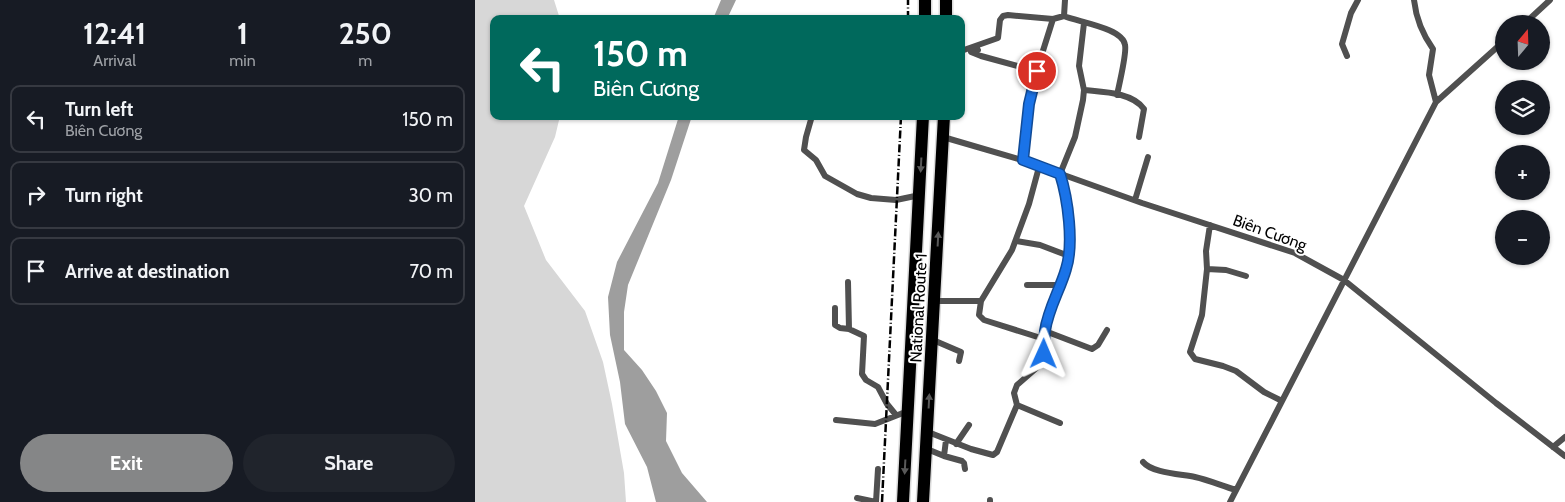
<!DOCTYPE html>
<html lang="en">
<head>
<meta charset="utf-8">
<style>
	body { margin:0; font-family:Cabin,sans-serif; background:#20242c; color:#f1f3f6; height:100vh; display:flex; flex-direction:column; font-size:19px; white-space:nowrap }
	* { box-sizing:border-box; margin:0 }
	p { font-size:16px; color:#9ea1a6 }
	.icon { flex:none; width:28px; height:28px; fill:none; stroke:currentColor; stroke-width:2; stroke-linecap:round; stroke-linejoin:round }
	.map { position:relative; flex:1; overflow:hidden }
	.panel { display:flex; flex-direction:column; background:#171b24; width:475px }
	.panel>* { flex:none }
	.hud { position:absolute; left:15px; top:15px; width:475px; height:105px; border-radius:10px; box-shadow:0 1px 4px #0004; background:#00695c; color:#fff; overflow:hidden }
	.needle { width:32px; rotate:19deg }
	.controls { position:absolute; left:1020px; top:15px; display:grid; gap:10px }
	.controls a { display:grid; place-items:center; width:55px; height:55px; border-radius:50%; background:#171b24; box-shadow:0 1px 4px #0004; font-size:25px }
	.pin { position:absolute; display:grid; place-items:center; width:42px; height:42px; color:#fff; margin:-21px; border:2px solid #fff; border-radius:50%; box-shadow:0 1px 5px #0007 }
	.me { position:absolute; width:55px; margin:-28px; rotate:1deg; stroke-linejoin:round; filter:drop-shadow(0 0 4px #0008) }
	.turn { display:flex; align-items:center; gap:18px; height:105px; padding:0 20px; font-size:22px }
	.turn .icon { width:65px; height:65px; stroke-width:2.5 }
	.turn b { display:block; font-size:35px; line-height:42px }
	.eta { display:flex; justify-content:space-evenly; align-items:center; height:85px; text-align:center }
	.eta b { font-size:30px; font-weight:700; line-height:35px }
	.cta { display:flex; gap:10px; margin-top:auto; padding:10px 20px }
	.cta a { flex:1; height:58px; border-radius:30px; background:#858687; color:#fff; font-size:20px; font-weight:700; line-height:58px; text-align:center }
	.cta a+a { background:#20242c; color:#f1f3f6 }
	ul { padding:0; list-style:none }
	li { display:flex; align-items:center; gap:15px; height:68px; margin:0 10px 8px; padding:0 10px; border:2px solid #363941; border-radius:10px }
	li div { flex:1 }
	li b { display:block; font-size:19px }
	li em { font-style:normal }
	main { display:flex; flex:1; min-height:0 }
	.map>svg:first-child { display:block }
	.green { fill:#d7d7d7 }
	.water { fill:#9e9e9e }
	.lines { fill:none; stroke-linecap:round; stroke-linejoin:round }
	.highway-casing { stroke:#dbdbdb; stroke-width:15 }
	.street { stroke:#505050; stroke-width:6 }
	.highway { stroke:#000; stroke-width:12 }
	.rail { stroke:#000; stroke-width:2.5; stroke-dasharray:8 2.5 1 2.5; stroke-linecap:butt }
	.oneway { fill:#595959 }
	.route-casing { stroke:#114b97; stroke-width:12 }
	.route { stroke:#1a73e8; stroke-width:9 }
	.labels { text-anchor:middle; stroke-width:4; stroke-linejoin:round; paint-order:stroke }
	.street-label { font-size:16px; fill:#000; stroke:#fff }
</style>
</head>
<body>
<main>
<section class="panel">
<div class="eta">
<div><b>12:41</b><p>Arrival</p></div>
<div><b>1</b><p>min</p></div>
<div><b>250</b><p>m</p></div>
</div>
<ul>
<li><svg class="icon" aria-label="left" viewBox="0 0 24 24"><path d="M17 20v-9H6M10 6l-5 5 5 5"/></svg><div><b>Turn left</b><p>Biên Cương</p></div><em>150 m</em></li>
<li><svg class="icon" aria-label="right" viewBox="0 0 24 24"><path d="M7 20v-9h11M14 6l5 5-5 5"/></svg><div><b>Turn right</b></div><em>30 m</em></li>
<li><svg class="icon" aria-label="arrive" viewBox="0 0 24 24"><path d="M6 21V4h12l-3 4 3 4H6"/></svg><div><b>Arrive at destination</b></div><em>70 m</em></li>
</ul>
<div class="cta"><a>Exit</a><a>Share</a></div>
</section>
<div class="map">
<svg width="1090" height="502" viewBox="0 0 1090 502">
	<rect width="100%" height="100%" fill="#fff"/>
	<!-- green -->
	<path class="green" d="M0,0H79L85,19H19V116H85L80,137L49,206L71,260L110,311L128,362L137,404L149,473L151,502H0Z"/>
	<!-- water -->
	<path class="water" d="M246,0H261L252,19H238Z
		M204,116H217L196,180L153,285L149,312V350L167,370L181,391L192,413L191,441L207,473L232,502H181L172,467L150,424L145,382L135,335L133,297L142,262L183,183Z"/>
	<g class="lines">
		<!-- highway casing -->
		<g class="highway-casing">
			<path id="highway" d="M450,0V19
				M471,0V19
				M428,502L448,116
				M448,502L469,116"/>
		</g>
		<!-- street -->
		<path class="street" d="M939,0C941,18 948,35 958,49L954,75L961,102
			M589,16C603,22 648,28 650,45C652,53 644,85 642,95
			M1049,24L1075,0
			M503,50L496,52L506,56L561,71
			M486,51L523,38L525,20L528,16L533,15L578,19
			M872,56L867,44L876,13L883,0
			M609,90C627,92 657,92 669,109L664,137
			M337,116L331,137L329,150L341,160L350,176L382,194L396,198L421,200L445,195
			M468,137L547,160L667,203L820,253L869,280L1021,403L1090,456
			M547,160L554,105L560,76L578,19L589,16L590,0
			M660,200L673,157
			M541,241L565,245L594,256
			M732,269L731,251L735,225
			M771,276L751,270L732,269L727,315L715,352L720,359L748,366L761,371L789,392L807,401
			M373,282L374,329L389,336L387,374L391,380L403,387L412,404L421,415
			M552,285H586
			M460,301H506L537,250L554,204L564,167
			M506,301L504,315L509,320L569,339
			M360,308V325L365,328L374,329
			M570,331L617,349L623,345L632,330
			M458,340L486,352L484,361
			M361,420L400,424L433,411
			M585,423L542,405L539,393L542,385L566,364L569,358L571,325L594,259L595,240L592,201L585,174L600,137L608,100L609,90L604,66L609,23
			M453,432L496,449L518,455L522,452L542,405
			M481,444L494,425
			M1078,447L1090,437
			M452,449L469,456L471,440
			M469,456L487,461L489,463L490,469
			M668,462C677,473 705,474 720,477C734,480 747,486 761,490
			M382,498L401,502
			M401,502L403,469
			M515,502V500
			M755,502L961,102L1029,41"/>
		<!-- highway -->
		<use href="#highway" class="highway"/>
		<!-- rail -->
		<path class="rail" d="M433,19V0
			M407,502L426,116"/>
	</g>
	<!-- one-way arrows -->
	<defs><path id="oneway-solid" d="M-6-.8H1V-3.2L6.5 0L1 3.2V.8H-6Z" transform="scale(1.25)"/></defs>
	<g class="oneway">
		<use href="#oneway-solid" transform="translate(446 165) rotate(93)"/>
		<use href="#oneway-solid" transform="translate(463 239) rotate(-87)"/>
		<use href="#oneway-solid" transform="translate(454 401) rotate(-87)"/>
		<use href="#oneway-solid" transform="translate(430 467) rotate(93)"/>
	</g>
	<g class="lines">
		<!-- route casing -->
		<g class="route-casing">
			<path id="route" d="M562,71L554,104L548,160L585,174C593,199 599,244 591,269C585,290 573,309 570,331C569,339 570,347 569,354"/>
		</g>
		<!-- route -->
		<use href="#route" class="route"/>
	</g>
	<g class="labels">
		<!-- street labels -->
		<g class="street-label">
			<text transform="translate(795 232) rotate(20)" y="6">Biên Cương</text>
			<text transform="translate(443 308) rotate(-87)" y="6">National Route 1</text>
		</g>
	</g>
</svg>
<div class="controls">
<a><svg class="needle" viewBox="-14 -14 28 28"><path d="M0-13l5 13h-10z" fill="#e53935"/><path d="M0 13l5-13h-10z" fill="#9ea1a6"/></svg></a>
<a><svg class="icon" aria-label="layers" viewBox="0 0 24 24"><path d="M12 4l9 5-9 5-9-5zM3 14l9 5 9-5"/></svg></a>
<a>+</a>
<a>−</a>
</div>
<div class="pin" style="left:562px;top:71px;background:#d93025"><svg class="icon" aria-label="arrive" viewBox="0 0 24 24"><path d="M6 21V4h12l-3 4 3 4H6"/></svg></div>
<svg class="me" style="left:569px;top:354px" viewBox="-20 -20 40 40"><path d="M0-17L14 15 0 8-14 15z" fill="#1a73e8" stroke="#fff" stroke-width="4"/></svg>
<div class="hud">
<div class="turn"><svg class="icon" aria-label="left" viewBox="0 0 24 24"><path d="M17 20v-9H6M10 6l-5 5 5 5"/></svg><div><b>150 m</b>Biên Cương</div></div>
</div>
</div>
</main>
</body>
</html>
